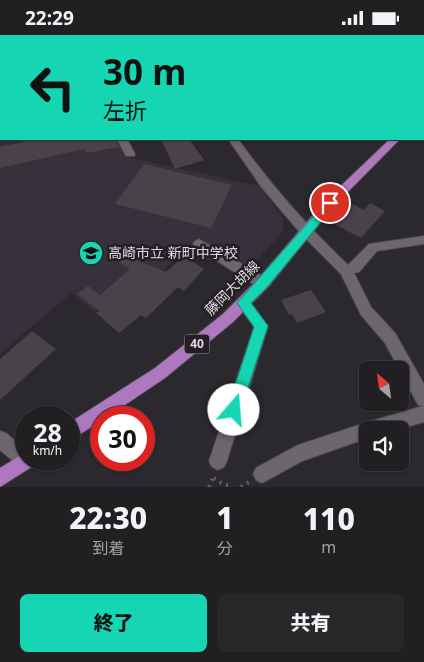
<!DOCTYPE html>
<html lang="ja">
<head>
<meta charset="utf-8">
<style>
	body { margin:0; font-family:"Noto Sans","Noto Sans JP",sans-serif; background:#29272a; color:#f1f3f6; height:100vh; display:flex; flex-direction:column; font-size:19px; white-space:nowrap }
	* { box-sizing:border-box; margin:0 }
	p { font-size:16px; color:#a2a2a5 }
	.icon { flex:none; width:28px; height:28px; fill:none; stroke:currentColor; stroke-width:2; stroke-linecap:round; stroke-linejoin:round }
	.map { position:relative; height:452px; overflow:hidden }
	.side { display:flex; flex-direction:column; background:#211f22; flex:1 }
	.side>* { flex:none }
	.banner { position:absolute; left:0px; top:0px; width:425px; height:105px; box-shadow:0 1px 4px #0004,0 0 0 1px #3e3d40; background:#16d5b3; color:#111; overflow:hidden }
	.needle { width:32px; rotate:331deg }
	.buttons { position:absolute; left:359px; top:326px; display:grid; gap:10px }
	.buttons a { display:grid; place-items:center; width:50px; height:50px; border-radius:8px; background:#211f22; box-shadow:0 1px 4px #0004,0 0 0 1px #3e3d40; font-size:25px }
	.speed { position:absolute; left:15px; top:371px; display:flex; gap:10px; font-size:25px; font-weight:700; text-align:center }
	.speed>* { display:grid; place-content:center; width:65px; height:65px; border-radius:50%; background:#211f22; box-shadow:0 1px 4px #0004,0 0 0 1px #3e3d40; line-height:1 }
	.speed small { font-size:12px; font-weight:400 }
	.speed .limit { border:8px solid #d22; background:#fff; color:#111 }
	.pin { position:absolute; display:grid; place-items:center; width:42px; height:42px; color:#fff; margin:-21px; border:2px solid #fff; border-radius:50%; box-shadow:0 1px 5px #0007 }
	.me { position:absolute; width:55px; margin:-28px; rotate:18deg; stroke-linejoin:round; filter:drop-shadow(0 0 4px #0008) }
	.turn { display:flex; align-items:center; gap:18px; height:105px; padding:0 20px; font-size:22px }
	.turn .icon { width:65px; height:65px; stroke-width:2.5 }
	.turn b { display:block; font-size:35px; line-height:42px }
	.eta { display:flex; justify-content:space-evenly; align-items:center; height:85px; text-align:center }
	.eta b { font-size:30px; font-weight:800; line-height:35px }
	.cta { display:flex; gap:10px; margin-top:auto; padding:10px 20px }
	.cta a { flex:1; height:58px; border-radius:8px; background:#16d5b3; color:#111; font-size:20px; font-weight:800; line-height:58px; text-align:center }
	.cta a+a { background:#29272a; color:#f1f3f6 }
	.status { display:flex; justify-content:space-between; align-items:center; height:35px; padding:0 25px; background:#211f22; direction:ltr }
	.status svg { height:14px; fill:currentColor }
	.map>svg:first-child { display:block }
	.built { fill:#38303a }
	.building { fill:#474348 }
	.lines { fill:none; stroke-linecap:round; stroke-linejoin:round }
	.minor-casing { stroke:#49454a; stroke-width:2 }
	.primary-casing { stroke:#49454a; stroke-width:2 }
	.path { stroke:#636064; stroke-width:4; stroke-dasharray:2 5; stroke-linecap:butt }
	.minor { fill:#6c676d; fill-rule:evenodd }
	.primary { fill:#ae78be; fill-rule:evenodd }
	.route { fill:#16d5b3; stroke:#0e8a74 }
	.labels { text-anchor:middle; stroke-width:5; stroke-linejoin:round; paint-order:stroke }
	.shield { fill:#231f24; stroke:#a5a2a6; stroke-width:1 }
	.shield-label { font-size:12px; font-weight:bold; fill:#dddadd }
	.poi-label { font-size:14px; fill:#dddadd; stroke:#231f24; text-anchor:start }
	.street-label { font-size:14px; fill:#dddadd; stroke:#231f24 }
</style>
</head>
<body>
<div class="status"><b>22:29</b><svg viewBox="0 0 49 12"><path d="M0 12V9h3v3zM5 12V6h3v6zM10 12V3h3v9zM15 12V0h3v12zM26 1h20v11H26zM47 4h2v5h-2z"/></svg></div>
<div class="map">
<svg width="424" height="452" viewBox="0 0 424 452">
	<rect width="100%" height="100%" fill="#2c292e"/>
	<!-- built -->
	<path class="built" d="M0,93L1,104H119L127,122L259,151L283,184V196L249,234L200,203L156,241L146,234L95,277L71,258L0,319Z"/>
	<!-- building -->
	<path class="building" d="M37,104H115L119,112L86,118L84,114L0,133V112Z
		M161,104H189L204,125L175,134Z
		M144,129L232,150L211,193L115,169Z
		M345,165L364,175L370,168L385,176L361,203L326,185Z
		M112,215L166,237L184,221L204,234L184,256L178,252L146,283L141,280L119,298L96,278L99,276L77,259L88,251L100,260L130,234L109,221Z
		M311,255L326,277L297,288L292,279L289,280L281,265Z
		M32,296L56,314L0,365V324Z"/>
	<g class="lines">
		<!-- minor casing -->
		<g class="minor-casing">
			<path id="minor" d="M0,0H7L1,2Z
				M153,0H161L162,1H154Z
				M311,0H320L321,1H312Z
				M366,0H374L375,1H367Z
				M0,88H1V94H0Z
				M117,104H127L135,119L134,121H126Z
				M228,104H238C271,150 307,191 348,230L369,209L424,201V209L377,216L359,237L354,238L371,272L395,298L424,349V387L397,395H368V403L302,426L262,448L256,445L253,439L256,433L298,410L368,387L423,371L418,370L385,308L361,280L341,239L302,200L262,153Z
				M199,204L268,244L270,248L268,252L263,253L258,252L195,212L193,209L195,206Z
				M243,262L248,264L268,291L227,426L224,432L218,435L212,432L209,426L254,292L236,268L238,264Z
				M0,396L6,398L26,415V425L35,426L32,432L26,435L20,432L0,415Z"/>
		</g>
		<!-- primary casing -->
		<g class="primary-casing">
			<path id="primary" d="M390,104H400L334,171L268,252L233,287L165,343L107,382H101V386L69,406V388L155,333L223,279L258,244L326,165Z
				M26,417V425H36L33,431L0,452V433Z"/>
		</g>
		<!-- path -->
		<path class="path" d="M214,443L223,449L233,452
			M209,452L214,441
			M241,452L249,447"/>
		<!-- minor -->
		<use href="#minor" class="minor"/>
		<!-- primary -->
		<use href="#primary" class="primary"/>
	</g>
	<!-- route -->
	<path class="route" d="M330,165L335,168L334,171L268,251L251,268L268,291L239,380L234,383L229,380L227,375L254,292L237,268L327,166Z"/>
	<!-- icons -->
	<defs>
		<g id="school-disc" transform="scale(1.25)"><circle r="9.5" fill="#16d5b3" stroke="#231f24"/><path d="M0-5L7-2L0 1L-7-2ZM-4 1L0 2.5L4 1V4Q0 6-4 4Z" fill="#111"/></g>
	</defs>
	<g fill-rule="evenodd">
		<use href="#school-disc" x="91" y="218"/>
	</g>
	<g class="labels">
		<!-- shield labels -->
		<rect class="shield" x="184.5" y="299.5" width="25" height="19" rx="4"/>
		<g class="shield-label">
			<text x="197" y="313">40</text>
		</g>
		<!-- poi labels -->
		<g class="poi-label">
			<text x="108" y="223">高崎市立 新町中学校</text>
		</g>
		<!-- street labels -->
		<g class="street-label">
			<text transform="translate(232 253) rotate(-45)" y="5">藤岡大胡線</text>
		</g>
	</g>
</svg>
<div class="buttons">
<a><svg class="needle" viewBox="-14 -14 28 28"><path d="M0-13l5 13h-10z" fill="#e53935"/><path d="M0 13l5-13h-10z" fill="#a2a2a5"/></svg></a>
<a><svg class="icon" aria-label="sound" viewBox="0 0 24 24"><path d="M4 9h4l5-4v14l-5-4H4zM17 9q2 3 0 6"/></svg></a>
</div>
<div class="speed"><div>28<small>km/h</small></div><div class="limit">30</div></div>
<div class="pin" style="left:330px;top:168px;background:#d93025"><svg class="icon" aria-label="arrive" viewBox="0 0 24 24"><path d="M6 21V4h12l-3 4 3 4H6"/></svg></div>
<svg class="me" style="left:234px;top:375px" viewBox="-20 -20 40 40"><circle r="19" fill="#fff"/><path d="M0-13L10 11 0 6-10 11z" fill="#16d5b3"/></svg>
<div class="banner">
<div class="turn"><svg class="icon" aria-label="left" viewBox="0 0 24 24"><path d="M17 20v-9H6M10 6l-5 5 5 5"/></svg><div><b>30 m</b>左折</div></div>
</div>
</div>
<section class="side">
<div class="eta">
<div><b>22:30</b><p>到着</p></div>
<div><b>1</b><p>分</p></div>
<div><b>110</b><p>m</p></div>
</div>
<div class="cta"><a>終了</a><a>共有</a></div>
</section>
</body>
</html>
